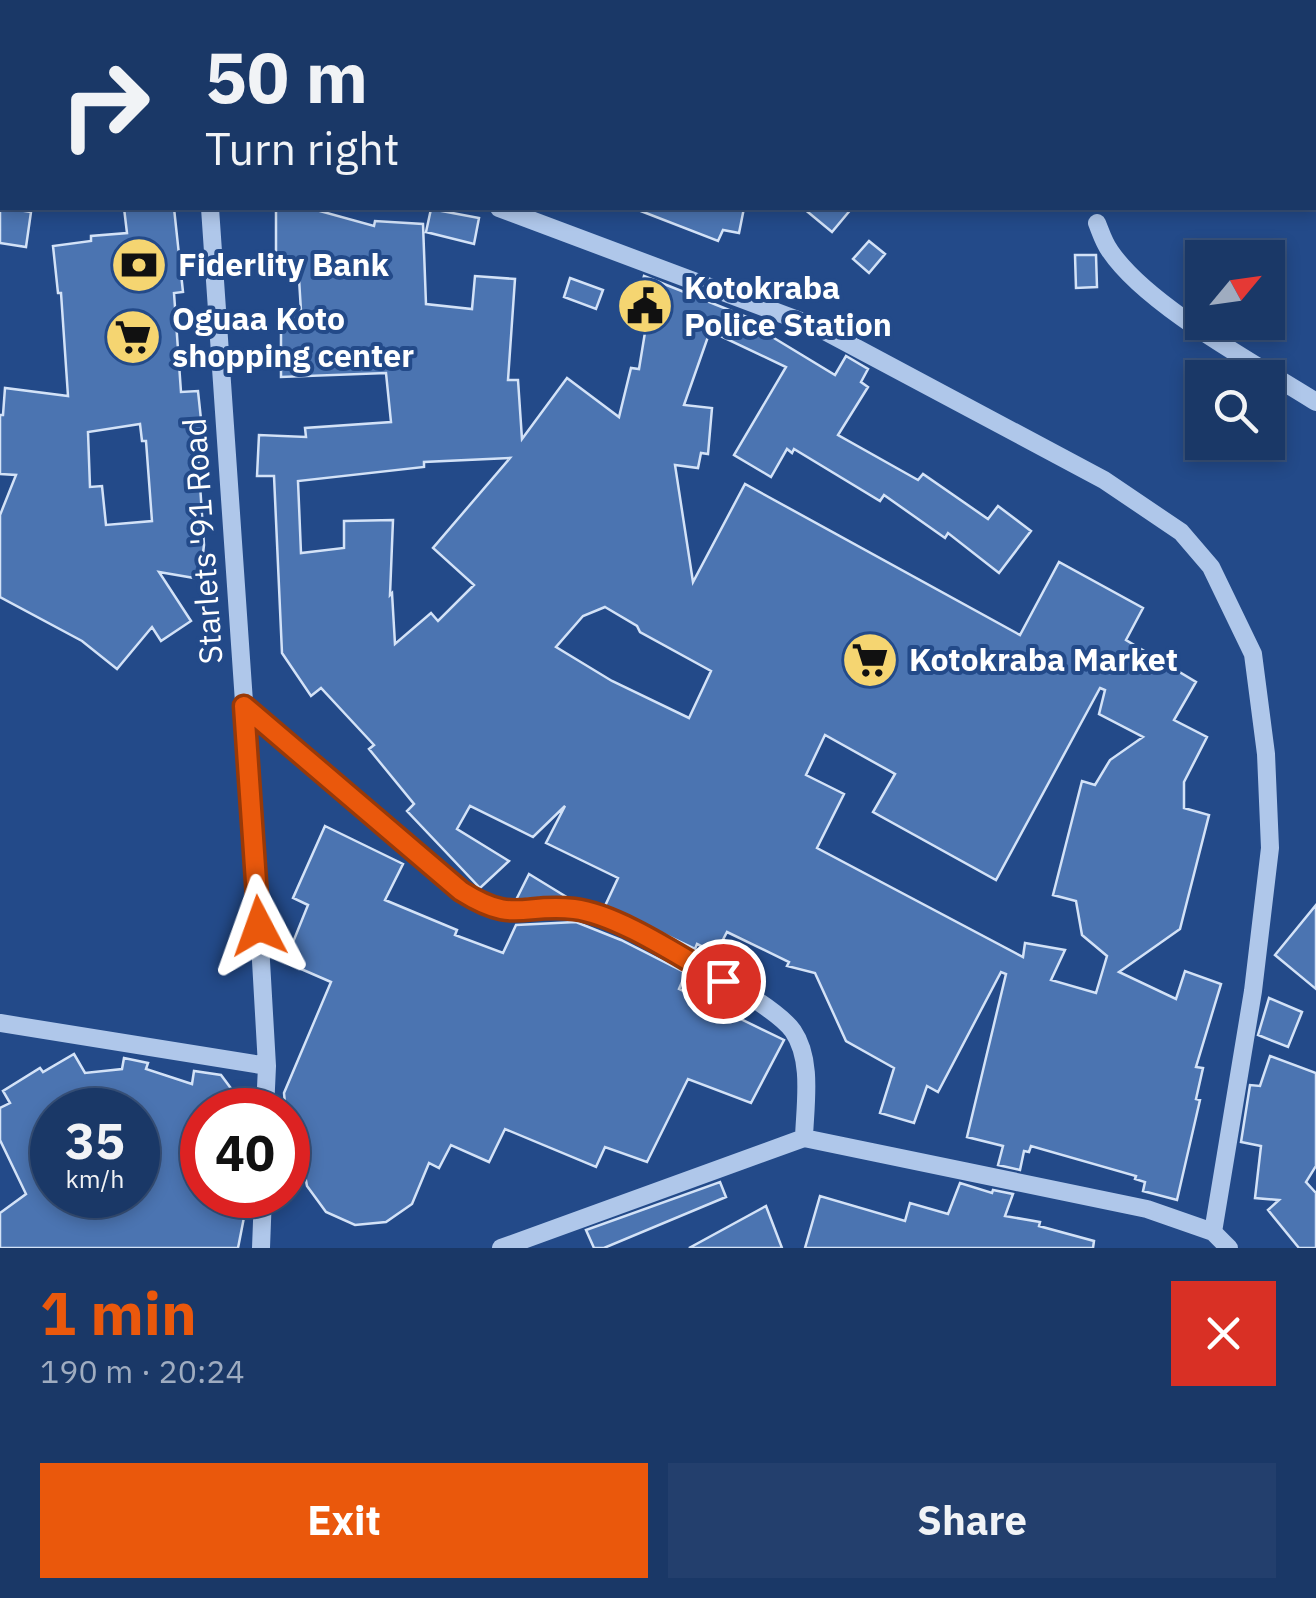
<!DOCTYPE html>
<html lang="en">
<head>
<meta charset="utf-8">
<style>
	body { margin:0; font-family:"IBM Plex Sans",sans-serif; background:#233f6d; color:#f1f3f6; height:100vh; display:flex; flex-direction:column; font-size:38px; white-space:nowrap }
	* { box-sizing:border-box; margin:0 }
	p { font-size:32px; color:#9facc0 }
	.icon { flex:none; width:55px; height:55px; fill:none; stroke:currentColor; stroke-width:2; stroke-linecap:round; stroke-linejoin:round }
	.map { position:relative; height:1248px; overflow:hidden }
	.side { display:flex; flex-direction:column; background:#1a3867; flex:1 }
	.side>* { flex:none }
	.top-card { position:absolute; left:0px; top:0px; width:1318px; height:210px; box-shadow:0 5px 15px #0003,0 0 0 2px #38527b; background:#1a3867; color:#f1f3f6; overflow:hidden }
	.needle { width:65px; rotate:61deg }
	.buttons { position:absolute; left:1185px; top:240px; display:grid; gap:20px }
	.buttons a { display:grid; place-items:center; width:100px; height:100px; border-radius:0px; background:#1a3867; box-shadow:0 5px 15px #0003,0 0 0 2px #38527b; font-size:50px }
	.speed { position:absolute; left:30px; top:1088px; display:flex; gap:20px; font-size:50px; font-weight:700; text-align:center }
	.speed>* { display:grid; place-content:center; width:130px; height:130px; border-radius:50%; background:#1a3867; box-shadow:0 5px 15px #0003,0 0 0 2px #38527b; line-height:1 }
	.speed small { font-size:25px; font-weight:400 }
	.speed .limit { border:15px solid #d22; background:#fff; color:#111 }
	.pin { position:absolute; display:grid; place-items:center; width:85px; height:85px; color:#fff; margin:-42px; border:5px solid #fff; border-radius:50%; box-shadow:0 2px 10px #0007 }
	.me { position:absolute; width:110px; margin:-55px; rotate:356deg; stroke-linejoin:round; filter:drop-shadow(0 0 8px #0008) }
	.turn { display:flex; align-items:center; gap:35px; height:210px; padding:0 40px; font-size:45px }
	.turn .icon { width:130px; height:130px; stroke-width:2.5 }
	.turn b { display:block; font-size:70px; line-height:85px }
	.round { display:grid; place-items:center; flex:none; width:105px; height:105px; border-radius:0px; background:#233f6d }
	.headline { display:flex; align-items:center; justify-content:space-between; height:170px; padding:0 40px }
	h1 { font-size:60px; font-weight:800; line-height:75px; color:#ea580c }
	.cta { display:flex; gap:20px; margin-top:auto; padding:20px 40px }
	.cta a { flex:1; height:115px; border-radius:0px; background:#ea580c; color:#fff; font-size:40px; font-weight:800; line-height:115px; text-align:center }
	.cta a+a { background:#233f6d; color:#f1f3f6 }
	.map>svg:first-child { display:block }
	.building { fill:#4b74b1; stroke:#d3e2f7; stroke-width:2.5; fill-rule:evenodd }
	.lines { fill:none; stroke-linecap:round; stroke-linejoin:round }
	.minor { stroke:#afc7ea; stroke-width:18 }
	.route-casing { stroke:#983908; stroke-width:25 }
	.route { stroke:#ea580c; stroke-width:18 }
	.labels { text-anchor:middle; stroke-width:8; stroke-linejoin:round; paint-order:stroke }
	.poi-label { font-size:32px; font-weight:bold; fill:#fff; stroke:#234a89; text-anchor:start }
	.street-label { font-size:32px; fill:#fff; stroke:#234a89 }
</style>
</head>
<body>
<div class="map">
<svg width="1316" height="1248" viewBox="0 0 1316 1248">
	<rect width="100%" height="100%" fill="#234a89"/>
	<!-- building -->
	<path class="building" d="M0,207L31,212L26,247L0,243Z
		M124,208H174L183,292L174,293L181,392L198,391L203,438L197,439L204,545L200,579L159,572L191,621L161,641L152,627L117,669L82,641L0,597V515L16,475L0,474V415H3L5,388L68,396L61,293H58L53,246L91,241V236L127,233ZM140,424L142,441H146L152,521L106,525L102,486L90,487L88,432Z
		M276,208H309L374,226L375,221L423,224L426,304L472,309L475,276L515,279L508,380H518L522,439L567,378L619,417L631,368L639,369L650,302L638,299L644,276L772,327L769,335L835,375L846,356L868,369L861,382L868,387L838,435L918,480L923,474L988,519L998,506L1031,531L999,573L948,533L945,538L884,495L880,501L794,449L792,453L787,449L771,477L734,455L786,367L710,331L684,405L712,408L708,454L701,453L698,468L675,465L693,582L745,484L1020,635L1059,562L1143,608L1126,640L1196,682L1174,720L1207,737L1184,782V808L1209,815L1180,929L1119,972L1176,999L1185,971L1221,984L1196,1067L1203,1068L1196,1099L1200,1100L1177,1200L1143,1191L1145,1182L1135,1179L1136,1176L1031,1146L1029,1152L1024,1151L1020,1170L998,1165L1003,1146L967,1137L1006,974L1001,972L938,1092L927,1086L914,1123L880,1113L894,1068L846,1041L815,973L787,966L789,962L727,932L716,953L697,944L695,949L605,906L618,878L546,843L565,806L533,837L470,806L457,829L509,861L480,888L407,811L414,804L369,749L374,745L321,688L311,696L282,653L274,476H257L259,435L306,437L305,428L391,422L386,373L281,377V313L301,311L298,263H276ZM510,458L433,548L474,585L438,621L431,613L395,644L392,593L390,595L393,520L344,521V548L301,553L298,481L424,467V462ZM605,607L637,626L640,632L711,671L689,718L612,681L556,647L583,616ZM1100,688L1105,690L1099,714L1143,737L1110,760L1095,785L1082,781L1053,895L1076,901L1082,935L1107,956L1096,993L1051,980L1065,950L1025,943L1023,957L817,848L844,794L806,775L825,735L895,774L873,812L996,880Z
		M633,208H744L739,233L723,230L718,241Z
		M803,208H852L832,232Z
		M431,209L479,218L474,244L426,232Z
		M869,241L885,254L869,273L853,259Z
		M1075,255H1096L1097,287L1076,288Z
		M570,278L603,290L596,309L564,297Z
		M325,826L403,864L385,900L457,930L455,935L503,953L516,925L576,922L621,940L686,973L679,989L784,1040L751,1103L688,1079L647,1162L605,1147L596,1167L505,1129L489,1162L451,1145L439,1168L429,1163L412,1204L386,1222L355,1225L326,1212L307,1186L304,1170L305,1136H288L284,1093L331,982L285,962L308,905L293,898Z
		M529,874L565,896L516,900Z
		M1316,905V989L1275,955Z
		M1269,998L1302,1012L1288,1047L1258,1035Z
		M74,1054L85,1073L122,1069L124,1058L148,1063L146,1069L192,1084L194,1071L221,1075L247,1110H202V1195L247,1202L238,1248H0V1213L26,1194L0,1140V1108L10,1103L3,1091L40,1068L43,1072ZM92,1092V1110H138V1117L143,1119L139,1195H52V1110H62Z
		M1270,1056L1316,1073V1166L1306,1182L1316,1193V1248H1299L1268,1210L1279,1200L1255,1198L1261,1146L1241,1142L1250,1085L1260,1086Z
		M720,1182L726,1197L604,1248H594L586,1230Z
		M960,1183L992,1193L993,1190L1013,1194L1005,1216L1040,1222L1039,1226L1094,1241L1093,1248H805L820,1196L905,1221L910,1203L948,1214Z
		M766,1206L782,1248H689Z"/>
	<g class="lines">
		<!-- minor -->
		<path class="minor" d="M203,0V2
			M210,208L257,891L267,1066L265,1110
			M499,208L819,328L1104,480L1181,532L1211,567L1253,654L1266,754L1270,848L1253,991L1213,1232
			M1097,223C1101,233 1104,243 1110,251C1148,307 1258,365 1316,402
			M244,706L461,891C477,901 491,910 510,912C533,915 557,905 579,910C618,919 772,1000 793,1031C813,1060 805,1105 804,1138L1147,1209L1213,1232L1229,1248
			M0,1023L267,1066
			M261,1248L263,1195
			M501,1248L804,1138"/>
	</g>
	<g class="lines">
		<!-- route casing -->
		<g class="route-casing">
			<path id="route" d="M259,926L244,706L461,891C515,925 521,903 574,909C618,914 684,959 723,981"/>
		</g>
		<!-- route -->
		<use href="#route" class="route"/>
	</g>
	<!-- icons -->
	<defs>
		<g id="bank-disc" transform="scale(2.875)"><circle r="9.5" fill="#f5d571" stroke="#234a89"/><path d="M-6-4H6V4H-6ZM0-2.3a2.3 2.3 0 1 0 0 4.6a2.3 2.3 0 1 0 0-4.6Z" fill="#111"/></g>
		<g id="civic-disc" transform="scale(2.875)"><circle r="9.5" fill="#f5d571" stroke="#234a89"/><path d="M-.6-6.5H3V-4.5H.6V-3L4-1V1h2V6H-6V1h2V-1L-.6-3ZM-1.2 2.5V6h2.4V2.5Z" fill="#111"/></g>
		<g id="supermarket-disc" transform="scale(2.875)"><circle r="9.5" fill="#f5d571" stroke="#234a89"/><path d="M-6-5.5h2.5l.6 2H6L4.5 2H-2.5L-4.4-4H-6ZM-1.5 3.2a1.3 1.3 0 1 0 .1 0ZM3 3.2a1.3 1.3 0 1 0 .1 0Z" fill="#111"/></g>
	</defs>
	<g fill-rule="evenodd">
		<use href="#bank-disc" x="139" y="265"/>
		<use href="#civic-disc" x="645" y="306"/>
		<use href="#supermarket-disc" x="133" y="337"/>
		<use href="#supermarket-disc" x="870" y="660"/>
	</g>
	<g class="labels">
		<!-- poi labels -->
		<g class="poi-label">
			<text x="178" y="276">Fiderlity Bank</text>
			<text x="684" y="299">Kotokraba<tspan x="684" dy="37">Police Station</tspan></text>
			<text x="172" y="330">Oguaa Koto<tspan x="172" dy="37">shopping center</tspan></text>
			<text x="909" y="671">Kotokraba Market</text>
		</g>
		<!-- street labels -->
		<g class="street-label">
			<text transform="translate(203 541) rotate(-94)" y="11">Starlets '91 Road</text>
		</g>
	</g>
</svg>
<div class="buttons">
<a><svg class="needle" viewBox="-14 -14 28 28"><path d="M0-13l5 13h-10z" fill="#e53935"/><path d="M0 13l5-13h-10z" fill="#9facc0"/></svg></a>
<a><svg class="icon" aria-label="search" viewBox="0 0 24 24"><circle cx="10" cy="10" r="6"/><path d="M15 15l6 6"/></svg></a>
</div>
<div class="speed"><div>35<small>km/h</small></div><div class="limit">40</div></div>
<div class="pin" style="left:723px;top:981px;background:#d93025"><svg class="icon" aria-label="arrive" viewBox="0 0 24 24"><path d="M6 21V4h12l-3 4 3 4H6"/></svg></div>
<svg class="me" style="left:259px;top:926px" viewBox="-20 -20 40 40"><path d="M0-17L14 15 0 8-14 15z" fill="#ea580c" stroke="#fff" stroke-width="4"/></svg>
<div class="top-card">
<div class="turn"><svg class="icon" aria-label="right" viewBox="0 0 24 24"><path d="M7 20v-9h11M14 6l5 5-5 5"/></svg><div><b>50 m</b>Turn right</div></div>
</div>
</div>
<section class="side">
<div class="headline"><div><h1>1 min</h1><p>190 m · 20:24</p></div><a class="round" style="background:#d93025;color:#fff"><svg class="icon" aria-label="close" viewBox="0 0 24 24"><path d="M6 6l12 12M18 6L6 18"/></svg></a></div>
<div class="cta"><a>Exit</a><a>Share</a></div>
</section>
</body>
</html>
